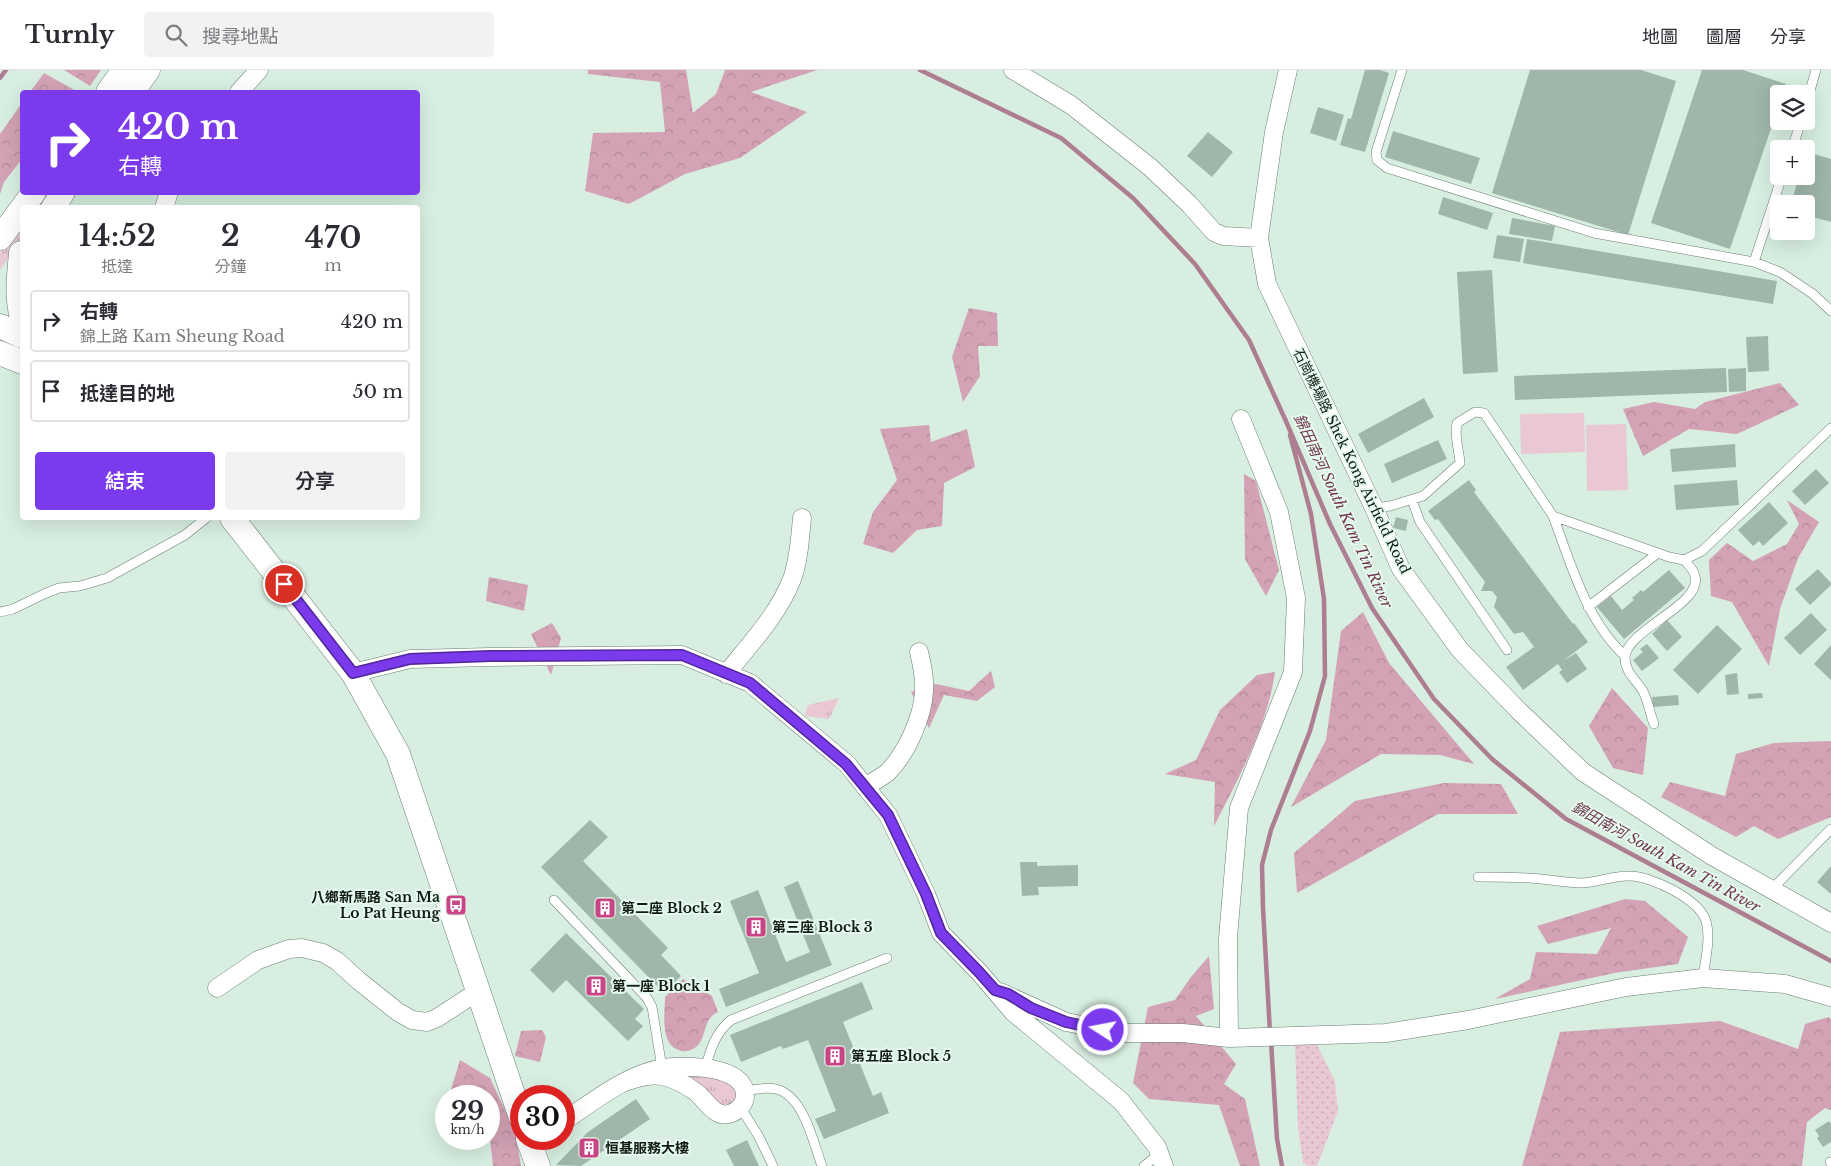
<!DOCTYPE html>
<html lang="zh-TW">
<head>
<meta charset="utf-8">
<style>
	body { margin:0; font-family:"Libre Baskerville","Noto Sans TC",serif; background:#f2f2f3; color:#2b2b33; height:100vh; display:flex; flex-direction:column; font-size:19px; white-space:nowrap }
	* { box-sizing:border-box; margin:0 }
	p { font-size:16px; color:#7c7c81 }
	.icon { flex:none; width:28px; height:28px; fill:none; stroke:currentColor; stroke-width:2; stroke-linecap:round; stroke-linejoin:round }
	.map { position:relative; flex:1; overflow:hidden }
	.drawer { position:absolute; left:20px; top:135px; width:400px; height:315px; display:flex; flex-direction:column; background:#fff; border-radius:5px; box-shadow:0 5px 20px #0002 }
	.drawer>* { flex:none }
	.banner { position:absolute; left:20px; top:20px; width:400px; height:105px; border-radius:5px; box-shadow:0 5px 20px #0002; background:#7c3aed; color:#fff; overflow:hidden }
	.tools { position:absolute; left:1770px; top:15px; display:grid; gap:10px }
	.tools a { display:grid; place-items:center; width:45px; height:45px; border-radius:5px; background:#fff; box-shadow:0 5px 20px #0002; font-size:25px }
	.speed { position:absolute; left:435px; top:1015px; display:flex; gap:10px; font-size:25px; font-weight:700; text-align:center }
	.speed>* { display:grid; place-content:center; width:65px; height:65px; border-radius:50%; background:#fff; box-shadow:0 5px 20px #0002; line-height:1 }
	.speed small { font-size:12px; font-weight:400 }
	.speed .limit { border:8px solid #d22; background:#fff; color:#111 }
	.pin { position:absolute; display:grid; place-items:center; width:42px; height:42px; color:#fff; margin:-21px; border:2px solid #fff; border-radius:50%; box-shadow:0 1px 5px #0007 }
	.me { position:absolute; width:55px; margin:-28px; rotate:281deg; stroke-linejoin:round; filter:drop-shadow(0 0 4px #0008) }
	.turn { display:flex; align-items:center; gap:18px; height:105px; padding:0 15px; font-size:22px }
	.turn .icon { width:65px; height:65px; stroke-width:2.5 }
	.turn b { display:block; font-size:35px; line-height:42px }
	.eta { display:flex; justify-content:space-evenly; align-items:center; height:85px; text-align:center }
	.eta b { font-size:30px; font-weight:600; line-height:35px }
	.action { display:flex; gap:10px; margin-top:auto; padding:10px 15px }
	.action a { flex:1; height:58px; border-radius:5px; background:#7c3aed; color:#fff; font-size:20px; font-weight:600; line-height:58px; text-align:center }
	.action a+a { background:#f2f2f3; color:#2b2b33 }
	ul { padding:0; list-style:none }
	li { display:flex; align-items:center; gap:15px; height:62px; margin:0 10px 8px; padding:0 5px; border:2px solid #e1e1e2; border-radius:5px }
	li div { flex:1 }
	li b { display:block; font-size:19px }
	li em { font-style:normal }
	header { display:flex; align-items:center; gap:30px; box-sizing:border-box; height:70px; padding:0 25px; background:#fff; border-bottom:1px solid #e1e1e2 }
	header strong { font-size:24px }
	nav { display:flex; gap:28px; margin-inline-start:auto; font-size:18px }
	.search { width:350px; height:45px; background:#f2f2f3; display:flex; align-items:center; gap:12px; box-sizing:border-box; padding:0 18px; border-radius:5px; color:#7c7c81; font-size:19px }
	.map>svg:first-child { display:block }
	.grass { fill:url(#grass-tufts) }
	.forest { fill:url(#forest-crowns) }
	.park { fill:url(#park-dots) }
	.pitch { fill:#e9c8d4 }
	.lines { fill:none; stroke-linecap:round; stroke-linejoin:round }
	.stream { stroke:#ad7d90; stroke-width:4.5 }
	.building { fill:#a0b6a9 }
	.lane-casing { stroke:#6a7f73; stroke-width:10 }
	.street-casing { stroke:#6a7f73; stroke-width:19 }
	.secondary-casing { stroke:#6a7f73; stroke-width:25 }
	.lane { stroke:#fff; stroke-width:9 }
	.street { stroke:#fff; stroke-width:18 }
	.secondary { stroke:#fff; stroke-width:24 }
	.route-casing { stroke:#51269a; stroke-width:12 }
	.route { stroke:#7c3aed; stroke-width:9 }
	.labels { text-anchor:middle; stroke-width:4; stroke-linejoin:round; paint-order:stroke }
	.street-label { font-size:14px; fill:#131b16; stroke:#e4fbed }
	.poi-label { font-size:14px; font-weight:bold; fill:#131b16; stroke:#e4fbed; text-anchor:start }
	.water-label { font-size:15px; font-style:italic; fill:#753652; stroke:#e4fbed }
</style>
</head>
<body>
<header>
<strong>Turnly</strong>
<div class="search"><svg class="icon" aria-label="search" viewBox="0 0 24 24"><circle cx="10" cy="10" r="6"/><path d="M15 15l6 6"/></svg>搜尋地點</div>
<nav><a>地圖</a><a>圖層</a><a>分享</a></nav>
</header>
<div class="map">
<svg width="1831" height="1096" viewBox="0 0 1831 1096">
	<defs>
		<pattern id="grass-tufts" width="24" height="20" patternUnits="userSpaceOnUse" patternTransform="scale(1.25)"><rect width="24" height="20" fill="#e9c8d4"/><path d="M3 7l-1-3M5 7V3M7 7l1-3M15 17l-1-3M17 17v-4M19 17l1-3" fill="none" stroke="#c7abb5"/></pattern>
		<pattern id="forest-crowns" width="20" height="18" patternUnits="userSpaceOnUse" patternTransform="scale(1.25)"><rect width="20" height="18" fill="#d3a2b5"/><path d="M2 6a3 3 0 1 1 6 0M12 15a3 3 0 1 1 6 0" fill="none" stroke="#b48b9b"/></pattern>
		<pattern id="park-dots" width="8" height="8" patternUnits="userSpaceOnUse" patternTransform="scale(1.25)"><rect width="8" height="8" fill="#e9c8d4"/><path d="M2 2h.1M6 6h.1" fill="none" stroke="#c7abb5" stroke-width="1.8" stroke-linecap="round"/></pattern>
	</defs>
	<rect width="100%" height="100%" fill="#d7eee0"/>
	<!-- grass -->
	<path class="grass" d="M22,150V168L0,200V183Z
		M839,628L829,649L805,646L808,635Z
		M684,1005C699,1006 736,1007 736,1027L730,1035L720,1034L702,1016Z"/>
	<!-- forest -->
	<path class="forest" d="M64,0H101L90,16Z
		M588,0H686L693,43L716,24L725,0H817L751,22L807,42L740,88L685,104L629,134L585,121L593,63L665,62L660,12L588,4Z
		M44,3L78,22H30Z
		M22,33V89L4,112L0,124V64Z
		M969,238L997,243L998,276H978L980,306L963,332L952,287Z
		M1780,313L1799,335L1737,364L1689,359L1643,386L1623,339L1654,332L1695,339L1705,332Z
		M929,355L931,372L967,359L975,397L944,413L942,456L917,460L893,483L863,474L873,442L897,410L880,359Z
		M1244,404L1256,411L1279,500L1266,526L1245,489Z
		M1787,430L1819,452L1798,488L1780,539L1769,596L1732,532L1711,526L1709,490L1727,473L1753,491L1787,474L1799,454Z
		M489,507L528,515L524,541L486,531Z
		M1363,542L1389,593L1474,694L1440,685L1381,684L1291,737L1326,670L1341,561Z
		M552,553L561,568L551,605L531,564Z
		M991,601L995,617L977,631L944,625L929,658L911,622L936,614L969,621Z
		M1275,602C1267,657 1239,707 1214,756L1215,712L1165,704L1196,690L1220,640L1257,605Z
		M1612,618L1648,658L1643,705L1613,698L1589,656Z
		M1831,671V747L1778,769L1754,756L1736,767L1661,727L1670,712L1725,726L1736,684L1774,673Z
		M1444,713L1501,714L1518,744H1438L1297,823L1294,783L1355,731Z
		M1625,829L1645,831L1688,867L1678,894L1614,903L1495,929L1530,909L1536,882L1597,884L1611,858L1548,874L1537,856Z
		M1209,886L1214,939L1196,946L1236,994L1224,1014L1245,1029L1260,1096H1240L1219,1035L1149,1029L1133,1013L1148,937L1175,930L1191,907Z
		M683,909L712,926L718,942C703,949 707,963 699,974C695,979 688,982 682,981C659,977 665,943 665,927Z
		M1829,947L1831,950V1040L1825,1038L1807,1052L1802,1096H1522L1560,962L1720,951L1798,979L1805,954Z
		M542,960L546,967L540,992L515,986L521,961Z
		M460,990L490,1008L515,1061L521,1096H493L489,1059V1026H449Z"/>
	<!-- park -->
	<path class="park" d="M1316,973L1335,1011L1338,1041L1317,1096H1307L1303,1092L1298,1057L1295,975Z"/>
	<!-- pitch -->
	<path class="pitch" d="M1584,343L1585,382L1521,384L1520,344Z
		M1626,354L1628,420L1587,421L1586,355Z"/>
	<g class="lines">
		<!-- stream -->
		<path class="stream" d="M920,0L1061,68L1133,128L1195,194L1249,270L1285,349L1330,454L1372,538L1434,629L1492,689L1566,749L1831,891
			M0,8L6,0
			M1270,963L1263,838L1262,795L1271,760L1310,661L1325,606L1324,529L1311,444L1290,365
			M1271,971L1277,1069L1282,1096"/>
	</g>
	<!-- building -->
	<path class="building" d="M1365,0H1380L1389,3L1365,82L1340,75L1348,48L1351,49Z
		M1530,0H1641L1676,11L1628,165L1492,123Z
		M1702,0H1743L1786,14L1783,24H1779V35L1730,179L1651,153Z
		M1318,37L1344,45L1336,71L1310,63Z
		M1393,61L1480,88L1471,114L1385,87Z
		M1208,62L1233,82L1212,107L1187,86Z
		M1807,82L1831,89V152L1806,145V134H1791L1799,106H1806Z
		M1443,127L1493,143L1487,160L1438,144Z
		M1512,148L1555,156L1552,171L1509,164Z
		M1497,165L1524,169L1520,192L1493,188Z
		M1527,169L1777,211L1773,234L1523,193Z
		M1492,200L1498,302L1463,304L1457,202Z
		M1768,266L1769,301L1748,302L1746,267Z
		M1726,298L1727,322L1515,330L1514,306Z
		M1746,298V321L1729,322L1728,299Z
		M1424,328L1434,347L1368,383L1358,364Z
		M1438,370L1447,389L1392,413L1384,394Z
		M1735,374L1736,397L1672,402L1670,379Z
		M1816,399L1829,413L1805,435L1792,421Z
		M1469,410L1476,420L1474,422L1573,554L1574,553L1588,572L1563,591L1576,583L1587,599L1567,613L1559,602L1562,600L1558,594L1523,620L1506,597L1534,577L1523,562L1514,564L1494,537L1497,527L1492,521H1481L1485,512L1438,449L1435,450L1428,441Z
		M1737,410L1739,435L1676,440L1674,415Z
		M1769,432L1788,453L1763,476L1759,471L1753,476L1738,460Z
		M1396,447L1408,450L1406,461L1393,458Z
		M1818,499L1831,513V515L1810,535L1795,519Z
		M1669,500L1685,518L1624,569L1597,537L1611,526L1622,540L1634,530L1632,528L1641,520L1643,522Z
		M1811,543L1827,560L1800,585L1784,568Z
		M1667,550L1682,567L1667,581L1652,564Z
		M1717,555L1742,579L1698,624L1673,600Z
		M1647,574L1659,588L1642,601L1633,590L1643,582L1640,579Z
		M1831,575V610L1814,594Z
		M1737,603L1739,624L1727,625L1725,605Z
		M1762,623L1763,628L1748,629V624Z
		M1678,625L1679,635L1653,637L1652,627Z
		M590,750L608,767L583,791L668,878L661,885L681,906L664,923L541,797Z
		M1020,792H1037V796L1078,795V816L1038,817L1039,825L1022,826Z
		M1831,796V824L1817,812Z
		M798,811L832,895L726,937L719,919L759,903L730,831L758,820L786,892L810,882L784,817Z
		M566,863L644,939L635,949L643,956L628,971L566,910L553,923L530,900Z
		M862,912L873,939L843,952L873,1026L881,1022L889,1043L824,1069L815,1049L836,1041L808,970L783,979L781,976L741,992L730,965Z
		M636,1029L650,1049L581,1096L556,1095L588,1062Z
		M1829,1051L1831,1054V1072L1823,1077L1817,1068L1819,1066L1815,1060Z
		M747,1070L759,1096H734L726,1080Z"/>
	<g class="lines">
		<!-- lane casing -->
		<g class="lane-casing">
			<path id="lane" d="M1402,0L1376,82L1377,90L1387,98L1594,163L1754,192L1780,202L1813,224L1831,241
				M1806,34L1816,0
				M1792,79L1801,51
				M1754,192L1782,106
				M1412,430L1420,452L1507,580
				M1374,438L1390,436L1423,426L1460,393C1459,379 1454,367 1457,353L1475,342L1484,343L1553,446L1669,487L1684,490L1702,481L1831,358
				M1553,446C1571,494 1586,550 1625,586
				M1588,537L1658,483
				M0,542L13,539L44,524L59,518L80,516L107,508L185,465L206,448
				M1654,654C1650,644 1648,631 1643,621C1636,610 1625,602 1625,588C1626,559 1703,535 1695,506C1694,500 1688,494 1684,490
				M1478,807C1495,807 1511,807 1528,808C1545,809 1563,812 1581,813C1598,813 1613,805 1630,806C1651,806 1699,829 1706,851C1711,869 1705,890 1703,908
				M1771,820L1831,759
				M554,830L647,928L652,937L662,998
				M705,998C711,979 715,963 731,950L887,888
				M745,1021C755,1019 766,1017 776,1019C804,1026 813,1072 822,1096
				M740,1037L758,1065L773,1096
				M1830,1092L1831,1093
				M1144,1096L1159,1084"/>
		</g>
		<!-- street casing -->
		<g class="street-casing">
			<path id="street" d="M1013,0L1071,35L1150,97L1189,134L1214,162L1223,166L1259,168
				M1288,0L1274,62L1259,168L1267,214L1374,438L1401,499L1460,580L1519,641L1583,702L1712,786L1831,853
				M239,22L259,0
				M164,138L169,122
				M353,603L410,589L489,587L682,585L750,613L847,694L888,745L926,824L941,863L979,902L1013,942L1121,1031L1157,1077L1164,1096
				M726,604C750,574 778,545 792,509C799,490 800,468 802,448
				M865,717C872,712 881,708 888,702C906,684 923,647 924,621C925,608 922,595 919,582
				M217,918L258,890L289,879L302,878L323,883L337,891L359,911L398,942L412,950L427,952L437,948L477,922
				M1000,922L1066,952L1122,963H1183L1229,968L1386,963L1468,950L1626,917L1703,908L1785,914L1831,927
				M1229,968L1228,868L1239,738L1293,602L1296,528L1279,442L1241,349
				M564,1051C594,1031 627,1004 664,998C685,995 746,995 745,1026C745,1033 739,1040 732,1043C715,1050 707,1031 696,1022C686,1015 674,1008 662,1006C649,1004 637,1008 625,1012"/>
		</g>
		<!-- secondary casing -->
		<g class="secondary-casing">
			<path id="secondary" d="M108,22L124,0
				M132,22L148,0
				M53,138L63,122
				M0,168L34,122
				M21,183C19,206 16,225 22,248
				M0,256L22,266
				M0,283L22,292
				M232,448L353,603L398,684L521,1048
				M528,1069L538,1096"/>
		</g>
		<!-- lane -->
		<use href="#lane" class="lane"/>
		<!-- street -->
		<use href="#street" class="street"/>
		<!-- secondary -->
		<use href="#secondary" class="secondary"/>
	</g>
	<g class="lines">
		<!-- route casing -->
		<g class="route-casing">
			<path id="route" d="M284,514L353,603L410,589L490,586L682,585L750,613L846,694L888,745L926,824L941,863L979,902L995,920L1008,924L1031,938L1066,952L1103,960"/>
		</g>
		<!-- route -->
		<use href="#route" class="route"/>
	</g>
	<!-- icons -->
	<defs>
		<g id="bus-square" transform="scale(1.125)"><rect x="-9" y="-9" width="18" height="18" rx="4" fill="#c94485" stroke="#e4fbed"/><path d="M-5-6H5V4H4V6H2V4H-2V6H-4V4H-5ZM-3.5-4V0h7V-4ZM-3.5 1.2v1.5H-2V1.2ZM2 1.2v1.5H3.5V1.2Z" fill="#fff"/></g>
		<g id="building-square" transform="scale(1.125)"><rect x="-9" y="-9" width="18" height="18" rx="4" fill="#c94485" stroke="#e4fbed"/><path d="M-4-6H4V6H1V3H-1V6H-4ZM-2.5-4.3h1.7v1.8h-1.7ZM.8-4.3h1.7v1.8H.8ZM-2.5-1h1.7V.8h-1.7ZM.8-1h1.7V.8H.8Z" fill="#fff"/></g>
	</defs>
	<g fill-rule="evenodd">
		<use href="#bus-square" x="456" y="835"/>
		<use href="#building-square" x="605" y="838"/>
		<use href="#building-square" x="756" y="857"/>
		<use href="#building-square" x="596" y="916"/>
		<use href="#building-square" x="835" y="986"/>
		<use href="#building-square" x="589" y="1078"/>
	</g>
	<g class="labels">
		<!-- street labels -->
		<g class="street-label">
			<text transform="translate(1352 391) rotate(64)" y="5">石崗機場路 Shek Kong Airfield Road</text>
		</g>
		<!-- poi labels -->
		<g class="poi-label">
			<text x="440" y="832" text-anchor="end">八鄉新馬路 San Ma<tspan x="440" dy="16">Lo Pat Heung</tspan></text>
			<text x="621" y="843">第二座 Block 2</text>
			<text x="772" y="862">第三座 Block 3</text>
			<text x="612" y="921">第一座 Block 1</text>
			<text x="851" y="991">第五座 Block 5</text>
			<text x="605" y="1083">恒基服務大樓</text>
		</g>
		<!-- water labels -->
		<g class="water-label">
			<text transform="translate(1343 441) rotate(65)" y="5">錦田南河 South Kam Tin River</text>
			<text transform="translate(1666 787) rotate(29)" y="5">錦田南河 South Kam Tin River</text>
		</g>
	</g>
</svg>
<div class="tools">
<a><svg class="icon" aria-label="layers" viewBox="0 0 24 24"><path d="M12 4l9 5-9 5-9-5zM3 14l9 5 9-5"/></svg></a>
<a>+</a>
<a>−</a>
</div>
<div class="speed"><div>29<small>km/h</small></div><div class="limit">30</div></div>
<div class="pin" style="left:284px;top:514px;background:#d93025"><svg class="icon" aria-label="arrive" viewBox="0 0 24 24"><path d="M6 21V4h12l-3 4 3 4H6"/></svg></div>
<svg class="me" style="left:1103px;top:960px" viewBox="-20 -20 40 40"><circle r="17" fill="#7c3aed" stroke="#fff" stroke-width="3"/><path d="M0-11L8 9 0 5-8 9z" fill="#fff"/></svg>
<div class="banner">
<div class="turn"><svg class="icon" aria-label="right" viewBox="0 0 24 24"><path d="M7 20v-9h11M14 6l5 5-5 5"/></svg><div><b>420 m</b>右轉</div></div>
</div>
<section class="drawer">
<div class="eta">
<div><b>14:52</b><p>抵達</p></div>
<div><b>2</b><p>分鐘</p></div>
<div><b>470</b><p>m</p></div>
</div>
<ul>
<li><svg class="icon" aria-label="right" viewBox="0 0 24 24"><path d="M7 20v-9h11M14 6l5 5-5 5"/></svg><div><b>右轉</b><p>錦上路 Kam Sheung Road</p></div><em>420 m</em></li>
<li><svg class="icon" aria-label="arrive" viewBox="0 0 24 24"><path d="M6 21V4h12l-3 4 3 4H6"/></svg><div><b>抵達目的地</b></div><em>50 m</em></li>
</ul>
<div class="action"><a>結束</a><a>分享</a></div>
</section>
</div>
</body>
</html>
